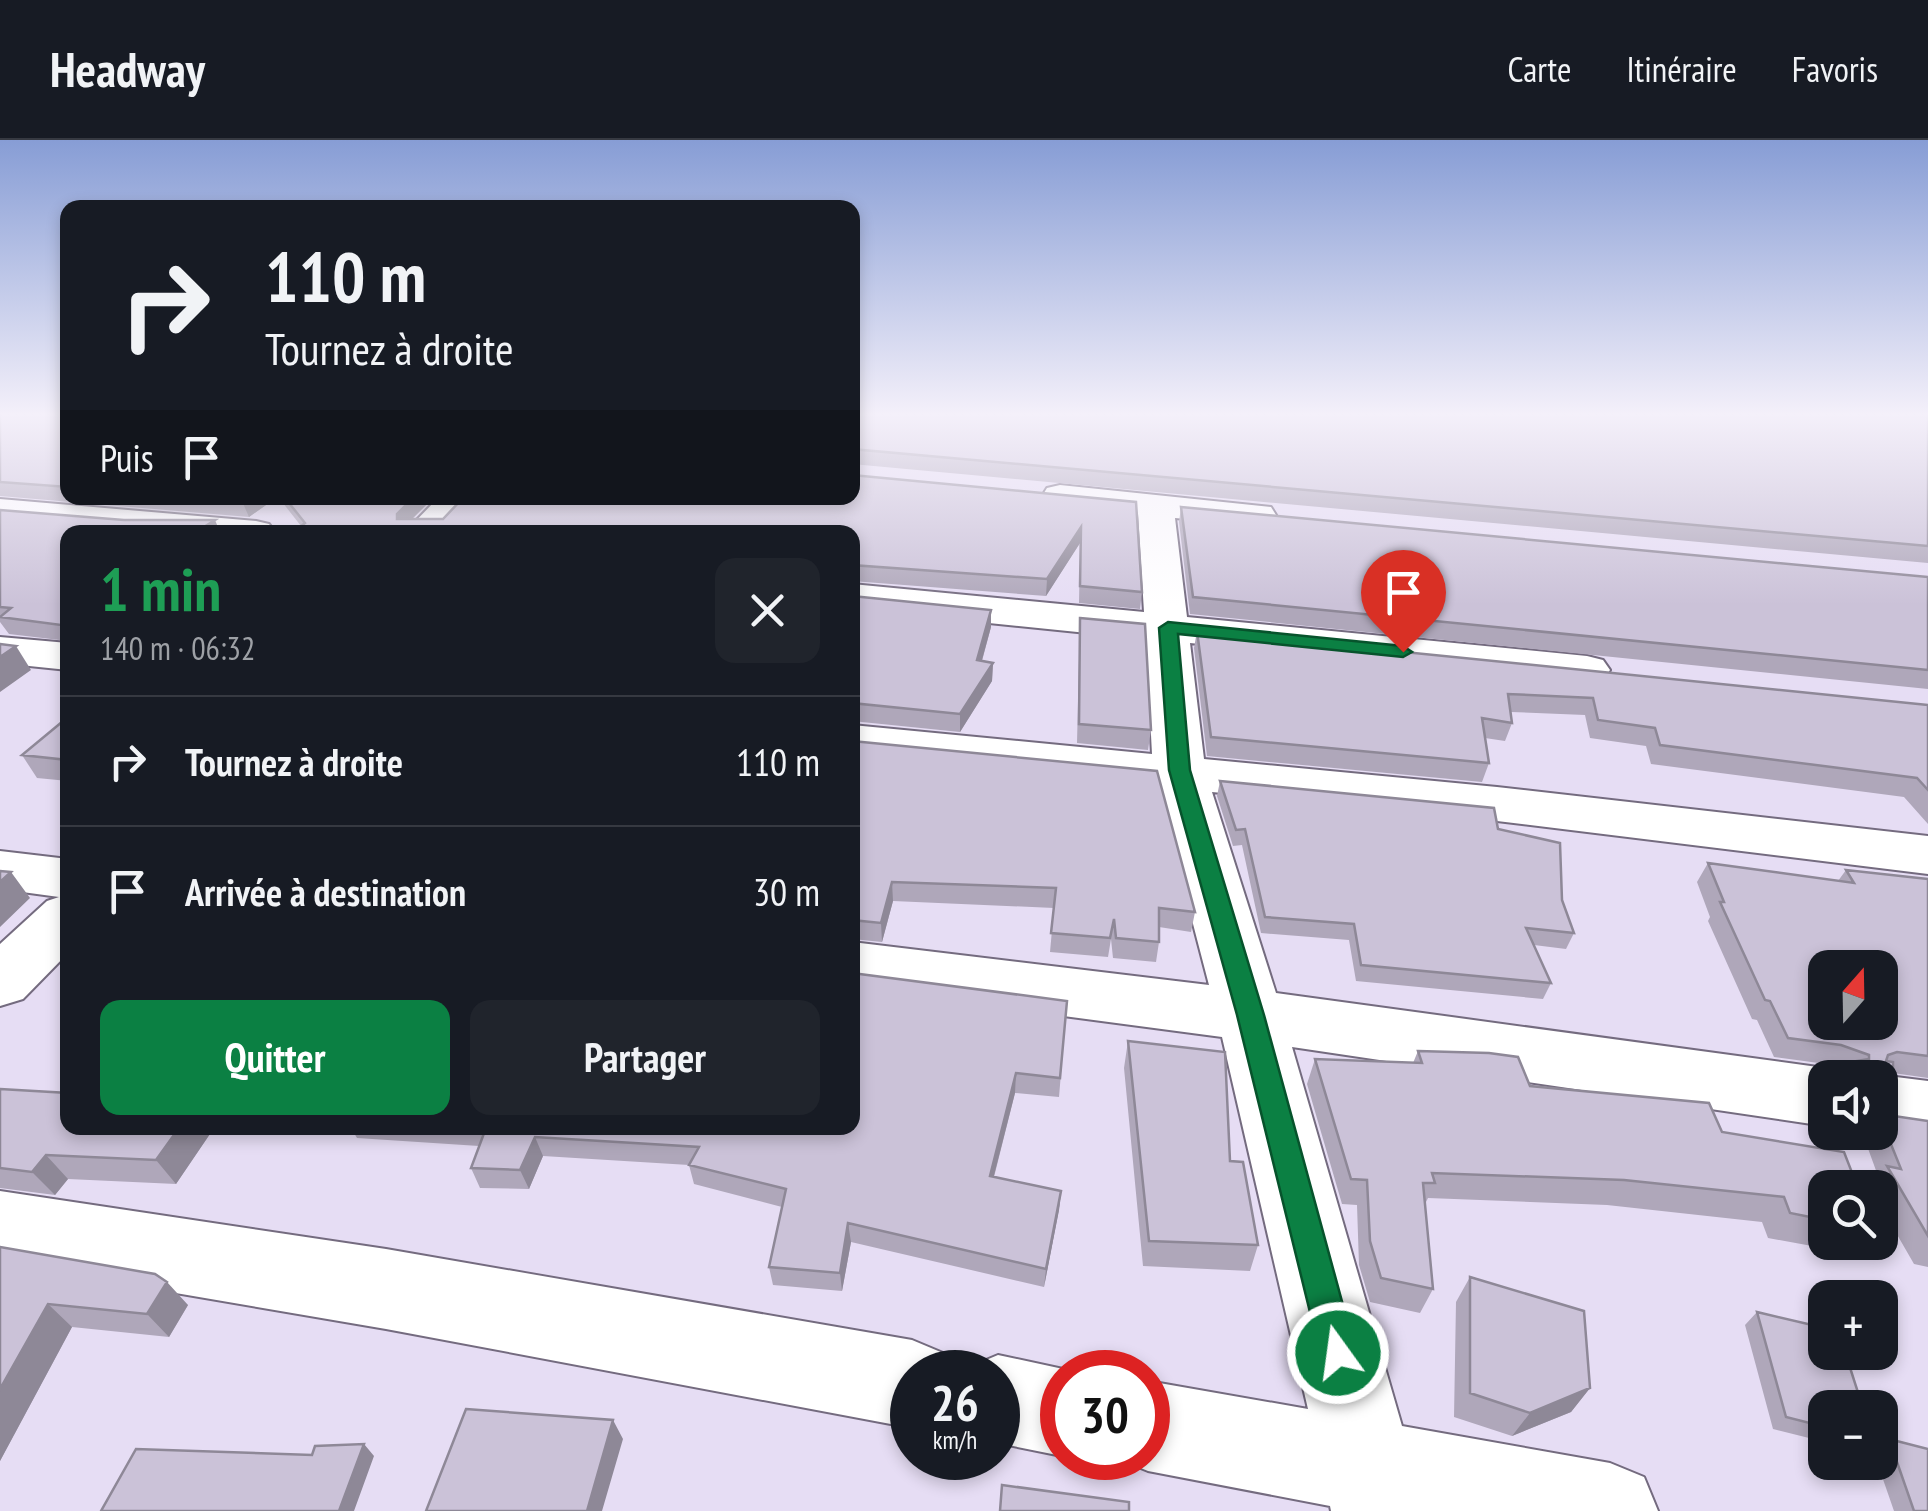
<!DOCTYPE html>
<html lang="fr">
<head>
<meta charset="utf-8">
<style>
	body { margin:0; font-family:"PT Sans Narrow",sans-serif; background:#20242c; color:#f1f3f6; height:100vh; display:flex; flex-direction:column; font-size:38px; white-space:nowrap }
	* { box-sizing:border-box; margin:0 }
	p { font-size:32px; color:#9ea1a6 }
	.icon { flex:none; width:55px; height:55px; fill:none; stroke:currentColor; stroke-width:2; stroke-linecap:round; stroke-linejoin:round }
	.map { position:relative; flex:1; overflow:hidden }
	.panel { position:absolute; left:60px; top:385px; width:800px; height:610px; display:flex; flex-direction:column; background:#171b24; border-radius:20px; box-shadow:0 5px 15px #0003 }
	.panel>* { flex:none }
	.top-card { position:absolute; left:60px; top:60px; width:800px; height:305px; border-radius:20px; box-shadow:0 5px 15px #0003; background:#171b24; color:#f1f3f6; overflow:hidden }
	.needle { width:65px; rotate:20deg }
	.buttons { position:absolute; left:1808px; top:810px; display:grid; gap:20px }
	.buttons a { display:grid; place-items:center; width:90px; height:90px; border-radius:20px; background:#171b24; box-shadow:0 5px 15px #0003; font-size:50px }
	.speed { position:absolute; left:890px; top:1210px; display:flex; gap:20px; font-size:50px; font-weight:700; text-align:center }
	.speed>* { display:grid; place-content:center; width:130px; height:130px; border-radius:50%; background:#171b24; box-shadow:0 5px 15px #0003; line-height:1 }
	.speed small { font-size:25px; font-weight:400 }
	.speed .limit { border:15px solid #d22; background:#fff; color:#111 }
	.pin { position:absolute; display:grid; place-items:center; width:85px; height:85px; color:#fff; margin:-102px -42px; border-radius:50% 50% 50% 0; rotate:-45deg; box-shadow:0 0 10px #0007 }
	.pin .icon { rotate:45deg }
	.me { position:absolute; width:110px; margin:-55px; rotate:346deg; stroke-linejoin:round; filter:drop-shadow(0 0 8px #0008) }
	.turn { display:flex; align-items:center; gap:35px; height:210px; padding:0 40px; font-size:45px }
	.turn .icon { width:130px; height:130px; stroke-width:2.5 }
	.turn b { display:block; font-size:70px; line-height:85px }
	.then { display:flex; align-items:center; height:95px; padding:0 40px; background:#0003; gap:20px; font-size:38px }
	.round { display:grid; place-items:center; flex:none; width:105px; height:105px; border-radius:20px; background:#20242c }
	.summary { display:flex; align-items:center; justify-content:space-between; height:170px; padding:0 40px }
	h1 { font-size:60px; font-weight:600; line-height:75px; color:#1e9e55 }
	.action { display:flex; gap:20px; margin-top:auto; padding:20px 40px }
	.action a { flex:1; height:115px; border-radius:20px; background:#0b8043; color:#fff; font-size:40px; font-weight:600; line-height:115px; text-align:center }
	.action a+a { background:#20242c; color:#f1f3f6 }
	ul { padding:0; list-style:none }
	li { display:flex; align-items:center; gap:30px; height:130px; padding:0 40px; border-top:2px solid #363941 }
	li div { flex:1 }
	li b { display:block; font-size:38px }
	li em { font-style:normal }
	header { display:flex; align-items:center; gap:60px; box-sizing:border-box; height:140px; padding:0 50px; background:#171b24; border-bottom:2px solid #363941 }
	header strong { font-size:48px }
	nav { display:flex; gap:55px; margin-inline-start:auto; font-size:35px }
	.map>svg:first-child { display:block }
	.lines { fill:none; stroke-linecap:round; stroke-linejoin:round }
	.minor-casing { stroke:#746b7f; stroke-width:4 }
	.minor { fill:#fff; fill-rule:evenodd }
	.wall { fill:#afa7ba }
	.shaded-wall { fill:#8e8897 }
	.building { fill:#cbc2d8; stroke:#8e8897; stroke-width:2.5; fill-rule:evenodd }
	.route { fill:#0b8043; stroke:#07532c; stroke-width:2.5 }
</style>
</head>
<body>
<header>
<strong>Headway</strong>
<nav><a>Carte</a><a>Itinéraire</a><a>Favoris</a></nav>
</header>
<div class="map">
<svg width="1928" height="1371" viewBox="0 0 1928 1371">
	<rect width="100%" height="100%" fill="#e6ddf4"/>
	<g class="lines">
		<!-- minor casing -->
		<g class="minor-casing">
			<path id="minor" d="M1060,345L1271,367L1276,375L1271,383L1258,386L1175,378L1187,477L1587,516L1603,520L1610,530L1603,540L1587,544L1190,503L1204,619L1497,647L1928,696V734L1497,681L1212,652L1276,853L1825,928L1850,936L1825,938V986L1292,907L1402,1286L1610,1323L1644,1337L1658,1371H1331L1330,1366L1148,1331L1116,1318H1148V1241L1308,1269L1222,897L852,848V802L1209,845L1157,646L852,615V585L1152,614L1146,499L852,469V444L1144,472L1138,374L1047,364L1042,356L1047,348Z
				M438,358H476L445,392H405Z
				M0,359L256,381L269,384L275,392H132L0,381Z
				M0,497L68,503V530L0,523Z
				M0,711L68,719V813L23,859L0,866V804L47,761L59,757L0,749Z
				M1880,935L1928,941V1001L1873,992H1880V938H1873Z
				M0,1051L386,1109L912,1200L943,1213L951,1232H912V1288L386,1189L0,1123Z
				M998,1215L1077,1232H1062V1316L998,1303V1232H965L967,1228Z"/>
		</g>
		<!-- minor -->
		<use href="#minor" class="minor"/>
	</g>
	<!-- wall -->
	<path class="wall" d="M0,273H68V358H276L249,377L0,356Z
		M852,273H1928V423L852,324Z
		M279,358H433L412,379L1136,362L1142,452L1140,469L1079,463L1080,403L1046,456L852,441V392L301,386Z
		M1181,367L1928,437V549L1190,474L1179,382Z
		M0,370L68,392V501L9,494L0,482Z
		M852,456L991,470V487L982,521L993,523L992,541L960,592L852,581Z
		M1080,478L1151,590L1148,610L1077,603Z
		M1197,491L1928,565V684L1904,657L1651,624L1646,606L1590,598L1585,575L1511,572L1512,583L1505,601L1485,598L1489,623L1482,642L1207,616L1194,508Z
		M68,577V641L37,638L22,615Z
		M852,601L1195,772L1191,792L1159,787V802L1156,822L1113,818L1111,799L1108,817L1050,812L1054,768L893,761L882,802L852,799Z
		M1220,641L1498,689L1562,760L1574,793L1566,809L1534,805L1551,843L1543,859L1356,841L1349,800L1261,793L1242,705L1233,706L1217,656Z
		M1708,723L1838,741L1846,730L1928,739V938L1893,933V969L1888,975L1928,981V1127L1914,1124L1880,1065V1048H1870L1869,1045L1878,1036L1862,992H1880V938H1844L1848,932L1826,924L1774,917L1757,880L1752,879L1708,781L1710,777L1697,742Z
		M1067,861L1059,957L1015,953L994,1037L1061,1051L1059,1070L1044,1147L851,1102L842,1151L773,1145L769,1127L782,1067L694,1044L689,1025L543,1016L529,1049L480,1048L471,1028L479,1006L357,998L351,988H852Z
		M1128,901L1258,1105L1250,1131L1143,1126L1124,928Z
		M1418,911L1530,946L1722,992L1825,1048V1102H1860L1850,1113L1768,1098L1762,1082L1607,1065L1428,1058L1425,1064L1433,1149L1420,1173L1370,1162L1359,1125L1357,1065L1342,1064L1307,944L1315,919L1413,923Z
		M0,949L214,988L176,1044L68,1039L55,1055L0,1048Z
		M0,1107L188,1165L169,1197L72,1187L0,1321Z
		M1470,1137L1590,1248L1571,1272L1512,1296L1454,1277L1456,1162Z
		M1757,1172L1825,1268V1302L1773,1289L1745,1185Z
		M1889,1299L1928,1371H1894L1877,1322H1880V1306Z"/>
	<!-- shaded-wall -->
	<path class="shaded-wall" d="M248,358H276L249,377L242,361Z
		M413,358H433L402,389L397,379V374Z
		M215,380L220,392H196Z
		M1081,387L1080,403L1046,456L1047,439Z
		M991,470V487L977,538V520Z
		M68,480V495L61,485Z
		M16,506L31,530L0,552V517Z
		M993,523L992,541L960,592V574Z
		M11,732L30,758L0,787V742Z
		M892,742L893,761L882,802L881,783Z
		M1016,933L1015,953L989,1055L990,1036Z
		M179,988H214L176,1044L156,1020Z
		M535,997L543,1016L529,1049L520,1030Z
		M46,1015L68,1039L55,1055L32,1032Z
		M1061,1051L1059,1070L1044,1147L1046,1129Z
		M848,1083L851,1102L842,1151L840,1133Z
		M167,1142L188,1165L169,1197L147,1174Z
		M48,1164L72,1187L0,1321V1249Z
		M1590,1248L1571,1272L1512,1296L1530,1273Z
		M613,1280L623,1299L602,1371H587Z
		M364,1304L374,1316L354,1371H339Z"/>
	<!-- building -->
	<path class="building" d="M0,273H68V347L0,342Z
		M852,273H1928V406L852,309Z
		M852,335L1136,362L1142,452L1080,446L1081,387L1047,439L852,425V392H294L305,383L285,358H413L397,374V379H443L463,358H852Z
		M196,358H248L242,361Z
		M1181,367L1928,437V530L1193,457Z
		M0,370L124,380H215L196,392H68V480L61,485L0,477L11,468L0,467Z
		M852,456L991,470L977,520L993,523L960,574L852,563Z
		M1080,478L1145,484L1151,590L1079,584Z
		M1197,491L1928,565V650L1917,638L1660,605L1655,588L1598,580L1593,558L1508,554L1512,583L1482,578L1489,623L1211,597Z
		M0,504L16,506L0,517Z
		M68,577V620L22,615Z
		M852,601L1157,631L1195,772L1159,768V802L1116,798L1114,779L1110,798L1051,793L1056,748L892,742L881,783L852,780Z
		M1220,641L1494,668L1498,689L1560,703L1562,760L1574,793L1526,788L1551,843L1361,825L1354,784L1265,777L1245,689L1236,690Z
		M1708,723L1854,743L1846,730L1928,739V916L1897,912L1888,915L1886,921L1893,922V969L1888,970L1887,975L1928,981V1096L1887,1026L1901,1029L1880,977V938H1864L1857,921L1869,919V915L1841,905L1788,898L1770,861L1765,860L1720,762H1724ZM1825,828H1880V882H1825Z
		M0,731L11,732L0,742Z
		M852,833L1067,861L1060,938L1016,933L990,1036L1061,1051L1046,1129L848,1083L840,1133L769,1127L786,1049L689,1025L699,1007L535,997L520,1030L471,1028L486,988H478H852Z
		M1128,901L1225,912L1230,1021L1243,1022L1258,1105L1149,1101Z
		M1418,911L1489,913L1518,917L1530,946L1709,963L1722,992L1844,1012L1858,1048H1825V1080L1790,1073L1784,1057L1624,1040L1432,1033L1435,1043H1423L1433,1149L1381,1138L1370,1101L1367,1040L1351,1039L1315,919L1422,923Z
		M0,949L68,953V988H179L156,1020L46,1015L32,1032L0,1028Z
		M0,1107L155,1134L167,1142L147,1174L48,1164L0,1249Z
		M1470,1137L1584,1171L1590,1248L1530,1273L1470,1253Z
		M1757,1172L1825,1188V1212H1845L1863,1268H1825V1287L1786,1277Z
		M466,1269L613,1280L587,1371H426Z
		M1889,1299L1928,1309V1371H1914Z
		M364,1304L339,1371H101L136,1309L312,1315L315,1306Z
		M1002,1345L1129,1362V1371H1000Z"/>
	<!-- sky -->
	<linearGradient id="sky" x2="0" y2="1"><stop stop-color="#879dd5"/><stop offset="0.59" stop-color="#f4f0fa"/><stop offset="1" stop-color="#f4f0fa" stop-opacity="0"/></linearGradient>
	<rect width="1928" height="465" fill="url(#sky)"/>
	<!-- route -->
	<path class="route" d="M1168,482L1403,506L1412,512L1403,517L1178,494L1190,630L1264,875L1356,1213L1350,1226L1338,1231L1325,1226L1320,1213L1237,875L1169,630L1159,488Z"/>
</svg>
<div class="buttons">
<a><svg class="needle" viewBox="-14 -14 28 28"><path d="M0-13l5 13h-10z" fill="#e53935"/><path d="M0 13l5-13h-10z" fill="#9ea1a6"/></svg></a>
<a><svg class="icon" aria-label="sound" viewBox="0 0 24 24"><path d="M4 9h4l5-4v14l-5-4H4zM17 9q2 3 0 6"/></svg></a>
<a><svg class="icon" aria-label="search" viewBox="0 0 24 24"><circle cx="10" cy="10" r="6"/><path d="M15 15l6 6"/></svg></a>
<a>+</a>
<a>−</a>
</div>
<div class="speed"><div>26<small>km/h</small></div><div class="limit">30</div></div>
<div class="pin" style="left:1403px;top:512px;background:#d93025"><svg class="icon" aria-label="arrive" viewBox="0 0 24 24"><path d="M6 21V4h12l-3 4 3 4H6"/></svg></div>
<svg class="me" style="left:1338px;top:1213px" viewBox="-20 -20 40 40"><circle r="17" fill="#0b8043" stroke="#fff" stroke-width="3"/><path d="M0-11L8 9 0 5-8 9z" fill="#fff"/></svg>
<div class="top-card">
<div class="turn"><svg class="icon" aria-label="right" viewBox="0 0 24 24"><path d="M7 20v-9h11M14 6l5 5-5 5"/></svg><div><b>110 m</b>Tournez à droite</div></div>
<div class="then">Puis<svg class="icon" aria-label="arrive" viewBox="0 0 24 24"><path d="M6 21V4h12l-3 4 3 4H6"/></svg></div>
</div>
<section class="panel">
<div class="summary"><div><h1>1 min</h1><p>140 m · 06:32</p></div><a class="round"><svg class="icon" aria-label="close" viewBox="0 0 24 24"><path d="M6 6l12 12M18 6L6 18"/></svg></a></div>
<ul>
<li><svg class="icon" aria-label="right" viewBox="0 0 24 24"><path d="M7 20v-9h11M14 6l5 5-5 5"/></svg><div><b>Tournez à droite</b></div><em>110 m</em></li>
<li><svg class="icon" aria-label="arrive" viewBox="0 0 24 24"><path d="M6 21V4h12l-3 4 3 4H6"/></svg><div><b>Arrivée à destination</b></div><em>30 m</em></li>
</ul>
<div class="action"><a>Quitter</a><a>Partager</a></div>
</section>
</div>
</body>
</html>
